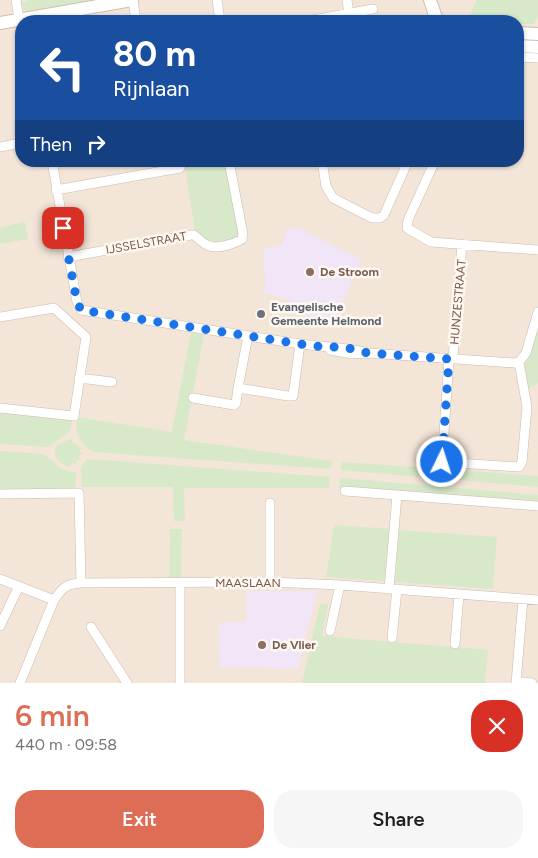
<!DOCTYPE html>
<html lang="en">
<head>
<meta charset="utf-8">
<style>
	body { margin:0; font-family:Figtree,sans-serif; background:#f6f6f6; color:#202124; height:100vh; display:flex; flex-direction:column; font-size:19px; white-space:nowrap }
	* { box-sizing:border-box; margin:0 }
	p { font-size:16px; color:#757577 }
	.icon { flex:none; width:28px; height:28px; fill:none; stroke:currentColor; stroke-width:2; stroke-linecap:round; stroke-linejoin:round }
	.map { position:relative; height:683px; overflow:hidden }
	.side { display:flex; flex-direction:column; background:#fff; flex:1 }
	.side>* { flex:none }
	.hud { position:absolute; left:15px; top:15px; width:509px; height:152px; border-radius:20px; box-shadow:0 1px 4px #0004; background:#1a4fa0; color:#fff; overflow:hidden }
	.pin { position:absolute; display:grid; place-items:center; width:42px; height:42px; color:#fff; margin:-21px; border-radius:10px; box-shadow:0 2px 8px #0006 }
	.me { position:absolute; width:55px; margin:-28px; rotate:4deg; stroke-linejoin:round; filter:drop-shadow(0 0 4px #0008) }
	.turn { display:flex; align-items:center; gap:18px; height:105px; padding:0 15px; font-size:22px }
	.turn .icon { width:65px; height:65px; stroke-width:2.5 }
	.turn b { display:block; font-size:35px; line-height:42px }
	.then { display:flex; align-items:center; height:48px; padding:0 15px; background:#0003; gap:10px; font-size:19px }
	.round { display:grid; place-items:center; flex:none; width:52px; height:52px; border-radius:20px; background:#f6f6f6 }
	.headline { display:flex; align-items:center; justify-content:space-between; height:85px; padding:0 15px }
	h1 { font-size:30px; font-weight:600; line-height:38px; color:#de6d56 }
	.action { display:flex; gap:10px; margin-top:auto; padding:10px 15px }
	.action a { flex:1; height:58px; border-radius:20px; background:#de6d56; color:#fff; font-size:20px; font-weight:600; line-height:58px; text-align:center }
	.action a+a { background:#f6f6f6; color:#202124 }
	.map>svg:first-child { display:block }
	.residential { fill:#f3e5d8; fill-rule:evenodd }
	.education { fill:#f0e6f8 }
	.green { fill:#d7e9c8 }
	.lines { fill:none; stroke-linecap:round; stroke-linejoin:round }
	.street-casing { stroke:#cdbbb0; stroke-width:10 }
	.secondary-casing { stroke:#d2bdb0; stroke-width:14 }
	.street { stroke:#fff; stroke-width:9 }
	.secondary { stroke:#fff; stroke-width:12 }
	.route { stroke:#1a73e8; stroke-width:9; stroke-dasharray:0 16.2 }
	.education-dot { fill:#8d6e63; stroke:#fef8f0; stroke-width:2 }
	.worship-dot { fill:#6b7280; stroke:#fef8f0; stroke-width:2 }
	.labels { text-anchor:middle; stroke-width:5; stroke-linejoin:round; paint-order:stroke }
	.street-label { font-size:12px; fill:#755a4e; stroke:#fef8f0 }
	.education-label { font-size:12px; font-weight:bold; fill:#785e54; stroke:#fef8f0; text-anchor:start }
	.worship-label { font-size:12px; font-weight:bold; fill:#5b616d; stroke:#fef8f0; text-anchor:start }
</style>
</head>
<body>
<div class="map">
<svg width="538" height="683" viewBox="0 0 538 683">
	<rect width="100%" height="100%" fill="#fbf4ea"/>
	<!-- residential -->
	<path class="residential" d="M0,0H538V683H0ZM21,21H518V161H21Z"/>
	<!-- education -->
	<path class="education" d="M296,227L361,259L336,320L289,313L290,300L264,293L265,285L264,249L281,246L288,229Z
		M247,591H317L298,669L220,667L219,623L246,621Z"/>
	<!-- green -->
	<path class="green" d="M27,0H104L26,13L21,3L27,2Z
		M477,0H538V17L534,24H518V21L468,19Z
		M188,161H225L239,238L211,243L195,232L185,166Z
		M25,222L28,239L0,244V227Z
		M538,324V383L528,389L525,366Z
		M191,332L204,334L184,440L332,461L331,469L93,452C78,442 75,434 77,417L172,432Z
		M0,411L72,421L71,428L68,433L48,447L0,444Z
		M71,439L74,444L77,443V447L82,448L79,451L83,454L79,456L80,460H76V464L72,463L69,467C60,463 54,460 55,450L58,444Z
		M0,451L44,454L63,470L76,473L75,490L0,492Z
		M87,459L330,477L329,488H184L185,521H174L173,487H82L81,467Z
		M342,462L538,476V487L341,470Z
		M340,478L538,495V501L351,487L339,488Z
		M334,525L390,529L386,581L326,577Z
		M170,529H182L181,577H169Z
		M399,530L497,537L493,589L395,582Z
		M320,604H328L322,636L488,650L485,683H302Z"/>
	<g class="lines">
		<!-- street casing -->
		<g class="street-casing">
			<path id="street" d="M16,0L19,19
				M133,0L136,21
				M217,0L220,21
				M347,0L350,21
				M307,21L373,9
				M518,57L538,58
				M0,147L21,143
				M52,161L77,302L81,310L300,344C323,347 346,347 368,353
				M322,161L326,186L333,198L372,218H380L384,215L408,161
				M435,161L408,220L407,228L431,242L538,250
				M56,190L180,168L183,161
				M68,257L191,235H194C198,238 202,243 207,245C216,250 234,244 242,239L243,234L229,161
				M0,317L54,308L86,337L74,416L0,408
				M248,336L238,388L288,396H293L300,344
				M330,350L352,354L368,353L514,363L519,362L526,353L538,312
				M449,359L442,462L519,467L522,462L527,407L519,362
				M453,359L462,244
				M79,378L112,382
				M193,398L234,405L236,403L238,388
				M345,491L397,495
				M0,494L79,493L81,583
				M270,503V582
				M0,579L54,600
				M180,584V683
				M389,589L397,495L538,506
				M0,626L19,586
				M91,627L127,683
				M330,631L340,585
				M392,638L397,589
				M455,644L459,594
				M516,681L532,683
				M20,683L54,600C63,587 66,584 81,583L270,582L340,585L538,600
				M516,683L523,599"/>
		</g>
		<!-- secondary casing -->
		<g class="secondary-casing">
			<path id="secondary" d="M430,0L437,21
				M0,23L132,0
				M518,33L538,34
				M518,46L538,47"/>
		</g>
		<!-- street -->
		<use href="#street" class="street"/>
		<!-- secondary -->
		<use href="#secondary" class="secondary"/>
	</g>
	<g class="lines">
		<!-- route -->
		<path class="route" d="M63,228L77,302L81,310L300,344L323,347H344L368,353L449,359L442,462"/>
	</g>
	<!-- markers -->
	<g class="education-dot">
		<circle cx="310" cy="272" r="5"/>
		<circle cx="262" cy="645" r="5"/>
	</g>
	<circle class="worship-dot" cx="261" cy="314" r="5"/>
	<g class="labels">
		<!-- street labels -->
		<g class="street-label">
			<text transform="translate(146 243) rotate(-10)" y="4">IJSSELSTRAAT</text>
			<text transform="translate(458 302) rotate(-85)" y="4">HUNZESTRAAT</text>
			<text x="248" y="587">MAASLAAN</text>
		</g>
		<!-- education labels -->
		<g class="education-label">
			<text x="320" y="276">De Stroom</text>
			<text x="272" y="649">De Vlier</text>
		</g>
		<!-- worship labels -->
		<g class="worship-label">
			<text x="271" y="311">Evangelische<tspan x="271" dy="14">Gemeente Helmond</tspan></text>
		</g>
	</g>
</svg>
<div class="pin" style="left:63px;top:228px;background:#d93025"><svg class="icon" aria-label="arrive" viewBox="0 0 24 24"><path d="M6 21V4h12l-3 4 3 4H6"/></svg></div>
<svg class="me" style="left:442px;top:462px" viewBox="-20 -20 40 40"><circle r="17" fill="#1a73e8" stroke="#fff" stroke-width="3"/><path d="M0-11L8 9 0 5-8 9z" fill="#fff"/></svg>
<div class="hud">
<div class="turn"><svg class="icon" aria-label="left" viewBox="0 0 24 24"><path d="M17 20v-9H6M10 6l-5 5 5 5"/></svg><div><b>80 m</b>Rijnlaan</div></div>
<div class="then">Then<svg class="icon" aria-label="right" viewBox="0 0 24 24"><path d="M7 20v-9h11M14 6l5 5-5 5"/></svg></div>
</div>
</div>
<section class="side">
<div class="headline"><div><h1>6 min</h1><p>440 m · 09:58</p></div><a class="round" style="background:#d93025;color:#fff"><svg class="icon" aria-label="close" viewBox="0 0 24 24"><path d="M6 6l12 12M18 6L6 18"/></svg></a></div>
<div class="action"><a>Exit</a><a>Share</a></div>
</section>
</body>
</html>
